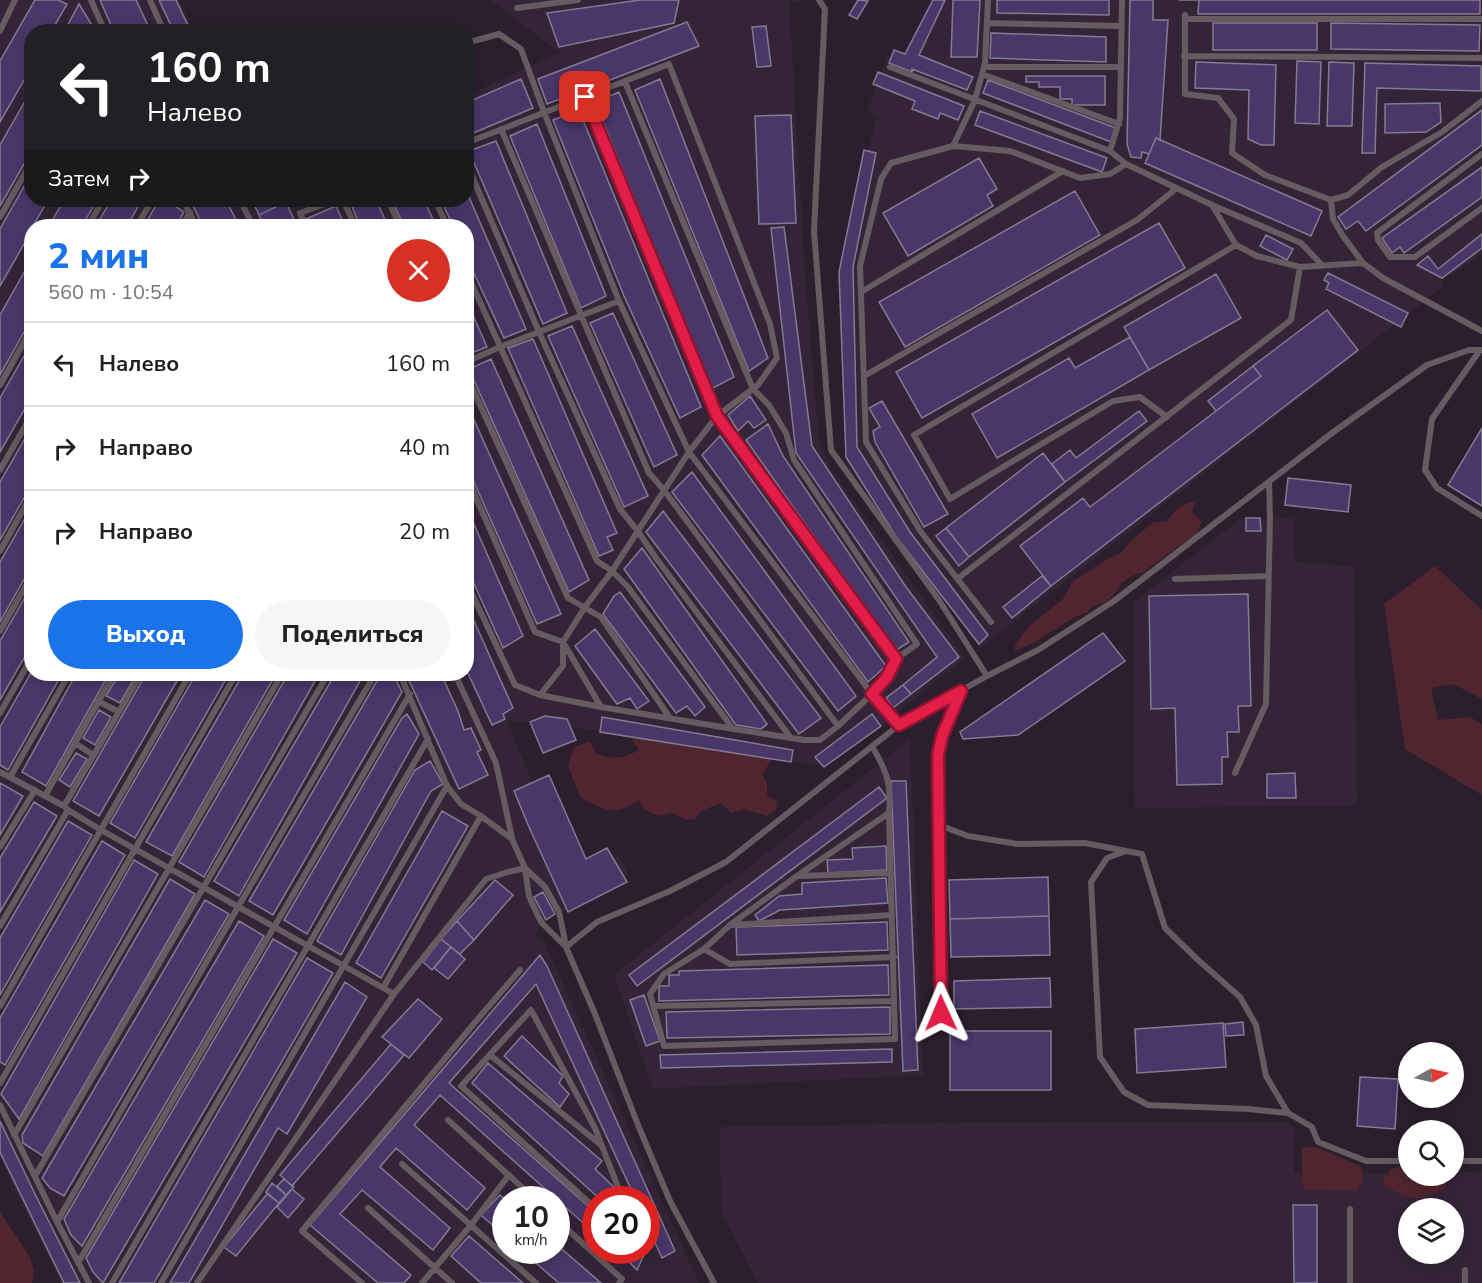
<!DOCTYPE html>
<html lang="ru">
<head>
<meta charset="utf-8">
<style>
	body { margin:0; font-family:"Nunito Sans",sans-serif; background:#f6f6f6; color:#202124; height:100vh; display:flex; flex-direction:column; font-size:22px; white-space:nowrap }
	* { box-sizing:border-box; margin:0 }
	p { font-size:20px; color:#757577 }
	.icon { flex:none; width:33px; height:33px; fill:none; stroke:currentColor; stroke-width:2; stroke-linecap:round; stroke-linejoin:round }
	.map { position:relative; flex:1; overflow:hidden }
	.drawer { position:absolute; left:24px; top:219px; width:450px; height:462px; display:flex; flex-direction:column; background:#fff; border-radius:24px; box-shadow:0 3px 15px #0003 }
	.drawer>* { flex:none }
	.top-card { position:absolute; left:24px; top:24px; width:450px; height:183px; border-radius:24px; box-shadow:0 3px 15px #0003; background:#202124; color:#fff; overflow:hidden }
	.needle { width:39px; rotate:82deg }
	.fabs { position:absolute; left:1398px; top:1042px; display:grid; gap:12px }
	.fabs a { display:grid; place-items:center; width:66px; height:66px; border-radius:50%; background:#fff; box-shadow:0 3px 15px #0003; font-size:30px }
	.speed { position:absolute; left:492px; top:1186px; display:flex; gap:12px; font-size:30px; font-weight:700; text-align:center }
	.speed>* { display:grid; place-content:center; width:78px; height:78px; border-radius:50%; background:#fff; box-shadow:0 3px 15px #0003; line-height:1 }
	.speed small { font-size:15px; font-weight:400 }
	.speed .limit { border:9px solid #d22; background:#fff; color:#111 }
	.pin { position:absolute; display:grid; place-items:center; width:51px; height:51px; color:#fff; margin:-26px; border-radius:12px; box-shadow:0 3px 9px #0006 }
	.me { position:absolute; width:66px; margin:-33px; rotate:359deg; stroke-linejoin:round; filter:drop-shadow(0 0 4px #0008) }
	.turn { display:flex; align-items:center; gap:21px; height:126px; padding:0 24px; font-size:27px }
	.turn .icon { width:78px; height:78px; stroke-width:2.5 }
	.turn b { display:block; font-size:42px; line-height:51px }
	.then { display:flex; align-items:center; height:57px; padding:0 24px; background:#0003; gap:12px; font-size:22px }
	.round { display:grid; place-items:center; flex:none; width:63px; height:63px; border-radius:32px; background:#f6f6f6 }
	.headline { display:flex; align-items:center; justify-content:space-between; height:102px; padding:0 24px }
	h1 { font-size:36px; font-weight:800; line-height:45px; color:#1a73e8 }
	.action { display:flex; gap:12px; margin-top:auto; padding:12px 24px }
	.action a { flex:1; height:69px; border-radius:36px; background:#1a73e8; color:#fff; font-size:24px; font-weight:800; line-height:69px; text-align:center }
	.action a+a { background:#f6f6f6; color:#202124 }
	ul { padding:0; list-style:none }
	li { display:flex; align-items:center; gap:18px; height:84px; padding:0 24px; border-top:2px solid #e0e0e0 }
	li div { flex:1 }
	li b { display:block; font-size:22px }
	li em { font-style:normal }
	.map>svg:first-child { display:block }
	.built { fill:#352438; fill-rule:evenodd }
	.green { fill:#50252f }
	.building { fill:#49376a; stroke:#827c91; stroke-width:1.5 }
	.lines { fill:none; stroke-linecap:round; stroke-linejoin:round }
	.service { stroke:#655b60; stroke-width:6 }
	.route-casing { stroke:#92132f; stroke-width:15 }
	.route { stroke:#e11d48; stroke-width:10 }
</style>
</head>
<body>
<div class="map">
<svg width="1482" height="1283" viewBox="0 0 1482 1283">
	<rect width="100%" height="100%" fill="#2b1e2d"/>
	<!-- built -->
	<path class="built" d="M0,0H179L194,31L32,32V200H466L467,95L560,53L491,0H807L789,2L805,272L819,442L832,470L965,658L881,726L824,767L545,723L507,721L543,809L563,804L565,812L591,870L619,856L629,875L546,920L534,934L545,944L699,1283H61L0,1159ZM32,226H466V674H32ZM506,1200H556V1251H506ZM596,1200H646V1251H596Z
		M931,0H1482V254L1442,281L1445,285L980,648L847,466L838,275L877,115L867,111L888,56L901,61Z
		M1294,517L1295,562L1354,566L1357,806L1135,808L1134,602L1241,518Z
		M910,739L923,1075L653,1089L614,975Z
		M1287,1122L1295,1129L1294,1173H1408V1176H1454V1172H1482V1283H758L721,1212L720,1127L933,1123ZM1408,1209H1454V1254H1408Z"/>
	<!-- green -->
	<path class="green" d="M1195,502L1192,512L1202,521L1197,533L1143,572L1132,576L1120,584L1117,591L1106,602L1094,606L1087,612L1075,617L1035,642L1015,651V645L1028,627L1062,600L1074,580L1091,570L1107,559L1121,553L1131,540L1154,522H1166C1174,511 1181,503 1195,502Z
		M1435,566L1482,610V699L1453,684L1431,688L1438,720L1470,717L1482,724V795L1405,749L1384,604Z
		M634,729L773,757L762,775L767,781V795L777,802L776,810L767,816L744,809L731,813L721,803L701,811L695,819L687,820L672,813L659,816L645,810L639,800C615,817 603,810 580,797L568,766L574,747L590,741L596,754C612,759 624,759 639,750L632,740Z
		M1302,1147L1318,1148L1362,1167L1363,1181L1356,1191L1304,1190L1302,1176Z
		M1402,1164L1408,1165V1176H1440L1447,1187C1439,1191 1429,1198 1419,1198C1407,1199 1392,1190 1382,1183L1390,1170Z
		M0,1212L30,1257L34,1271L32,1283H0Z"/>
	<!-- building -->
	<path class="building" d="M35,0H58L67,4L51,32H32V66L0,122V61Z
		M100,0H136L151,32H114Z
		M159,0H176L191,32H174Z
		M640,0H679L674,23L559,47L547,13Z
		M858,0L868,1L857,19L849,15Z
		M933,0H945L919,55L973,77L967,90L912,69V72L889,63L894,50L905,54Z
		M953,0H980L977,57H951Z
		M997,0H1109V15L997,13Z
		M1130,0H1153V20H1168L1160,140L1156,138L1149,154L1142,152L1141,158L1131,157L1127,144Z
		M1179,0H1480V14H1198L1199,0Z
		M79,4L96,32H64Z
		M687,22L699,46L547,104L538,79Z
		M1213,23H1317V50H1213Z
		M1331,23L1480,25L1479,51L1331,49Z
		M766,26L771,66L757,67L752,27Z
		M991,33L1106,37V62L990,58Z
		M1297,61L1321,62L1319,124L1295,123Z
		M1196,62L1276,65L1274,145H1261L1248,139L1249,90L1195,88Z
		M1329,62L1354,63L1352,126H1327Z
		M1365,63L1481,66V91L1377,88L1375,153H1362Z
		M878,72L964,106L958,120L940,113L938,119L912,109L915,101L873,84Z
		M1026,76H1105V105H1072V99H1060V87H1039V82H1026Z
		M521,79L533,108L466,136V103Z
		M660,79L768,358L749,371L635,90Z
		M988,80L1116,128L1111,142L983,93Z
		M32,89V150L0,206V145Z
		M619,92L734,377L711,389L595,102Z
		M1440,103L1441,122L1426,132L1385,133V104Z
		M579,110L701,407L680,418L624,296L553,120Z
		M1482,110V145L1366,231L1358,221L1346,229L1338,217Z
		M980,111L1107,158L1102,172L975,125Z
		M791,115L796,223L759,224L755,116Z
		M537,124L606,296L581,308L510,136Z
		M1156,138L1322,211L1311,236L1145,163Z
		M496,141L567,313L543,324L469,151Z
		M864,150L876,153L853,267L857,447L910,532L988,635L979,644L897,538L846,457L839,272Z
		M979,158L997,189L987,195L993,206L908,256L883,213Z
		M1482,167V197L1404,253L1400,247L1392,253L1382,238Z
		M32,172V200H48L33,226H32V230L0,286V229Z
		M466,190L526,329L504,338L466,256V226H453L441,200H466Z
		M1075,191L1100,235L905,347L879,302Z
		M64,200H97L82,226H49Z
		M111,200H142L127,226H96Z
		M159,200H166L184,212L176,226H144Z
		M190,200H226L239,226H203Z
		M252,200H270L274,208L259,215Z
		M356,200H376L388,226H360L350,202Z
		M392,200H424L436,226H404Z
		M286,202L297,226H264L259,215Z
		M336,206L345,226H309L306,219Z
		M1159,223L1185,268L922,418L896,372Z
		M784,227L812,446L906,587L959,657L911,694L903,685L937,657L796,453L771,228Z
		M1482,234V248L1442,278L1417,265L1428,256L1438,269Z
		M1266,235L1293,249L1287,260L1260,246Z
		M32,258V318L0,375V315Z
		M1328,273L1408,313L1401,327L1326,289L1329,283L1324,280Z
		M1216,274L1241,318L1149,370L1124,327Z
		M466,299L487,347L466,355Z
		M1327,310L1358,350L1051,586L1020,546L1083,498L1090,507L1216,411L1261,376L1253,366Z
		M613,313L677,455L654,467L590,323Z
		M572,326L648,496L624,507L548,336Z
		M1130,337L1149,370L997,458L972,414L1069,358L1075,368Z
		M533,339L617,533L607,537L613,550L599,556L508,348Z
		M32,342V396L0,452V398Z
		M491,359L589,580L569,592L469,369Z
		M1253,366L1261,376L1216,411L1208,401Z
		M750,396L766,420L754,428L748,421L738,431L728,415Z
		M882,401L948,514L924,527L875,442L873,431L880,427L869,408Z
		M466,402L561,614L537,624L466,464Z
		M1139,411L1147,421L1065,482L1052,464L1070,450L1076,458Z
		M768,424L783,456L909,642L895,651L746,440Z
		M32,426V484L0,540V482Z
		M1482,428V506L1448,485Z
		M720,436L886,666L868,682L702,455Z
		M1043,453L1065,482L969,557L946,528Z
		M692,472L856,696L838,711L672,492Z
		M1288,478L1351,485L1348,512L1285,505Z
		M32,506V565L0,622V562Z
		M466,506L523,636L503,648L466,566Z
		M663,511L821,718L799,734L646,532Z
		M1246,518H1260L1261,531H1246Z
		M946,528L969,557L959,566L936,536Z
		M642,548L767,724L761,729L736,725L624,569Z
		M1042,576L1051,586L1012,618L1003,607Z
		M32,585V644L0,700V641Z
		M620,592L705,707L695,716L687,706L676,713L603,614L614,596Z
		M1248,594L1251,706H1238L1239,732H1227L1228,757H1222V784L1177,785L1175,708L1151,709L1149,596Z
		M466,603L513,708L503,714L505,719L492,725L466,669Z
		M595,629L649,701L637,709L630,698L617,704L575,646Z
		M1103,633L1125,661L1018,735L963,739L960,732Z
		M32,671V674H62L8,770L0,765V727Z
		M76,674H109L46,786L22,772Z
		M119,674H137L120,703L106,696Z
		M146,674H181L99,816L73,801Z
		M196,674H229L135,838L110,823Z
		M243,674H276L172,856L146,842Z
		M288,674H319L204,877L179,862Z
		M335,674H364L239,896L214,881Z
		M381,674H393L402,692L273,915L249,901Z
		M406,674H441L458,711L464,730L471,728L481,750L477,752L488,775L459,789Z
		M903,685L911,694L893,708L886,698Z
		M99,710L111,717L95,745L83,738Z
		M407,714L419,734L307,934L284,920L402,718Z
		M872,714L881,726L824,767L815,757Z
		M545,716L567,719L576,740L543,753L530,722Z
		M602,717L793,750L791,762L600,732Z
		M76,753L87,759L70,787L59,780Z
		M430,761L443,784L431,791L341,955L317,941L415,770Z
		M1295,773L1296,798H1267V774Z
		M549,775L586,859L607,848L627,882L568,912L529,827L514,791Z
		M891,781H906L918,1070L903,1071Z
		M0,783L23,796L0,835Z
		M879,787L887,798L637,986L629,975Z
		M34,802L57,816L0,912V858Z
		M442,811L468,826L381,978L356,963Z
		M68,821L92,835L0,995V938Z
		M102,841L125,855L5,1065L0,1062V1018Z
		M886,846L887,870L828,873L827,860L853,859L852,848Z
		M134,860L158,874L19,1119L1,1094Z
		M1048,877L1049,916L950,919L949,880Z
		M886,878L888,903L780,910L759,921L755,915L779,896L802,894V883Z
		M170,879L195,894L43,1156L23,1143L22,1135Z
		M495,880L513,895L474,940L457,921Z
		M543,892L555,914L546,920L534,897Z
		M205,900L229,914L64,1196L50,1188L42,1178Z
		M1049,916L1050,955L951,957L950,919Z
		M239,921L264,936L82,1246L71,1235L64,1219Z
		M457,921L474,940L460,954L441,939Z
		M887,922L888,950L737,955L736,927Z
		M273,939L297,953L103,1283L93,1272L86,1258Z
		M441,939L451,947L432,970L423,962Z
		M451,947L465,959L448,979L434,968Z
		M540,955L547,966L675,1251L662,1258L646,1223V1200H636L536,984L449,1083L596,1213V1223L591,1230L440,1095L414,1125L485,1188L467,1210L396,1148L380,1167L450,1228L433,1250L362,1190L340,1214L411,1275L404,1283H378L310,1225Z
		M307,958L333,973L154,1283H119Z
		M888,965L889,995L659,1001V986H669V975H679V971Z
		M1050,978L1051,1007L954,1009V981Z
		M345,982L367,997L287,1134L278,1128L189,1283H170Z
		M644,995L660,1041L646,1046L630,1000Z
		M418,999L442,1019L409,1058L382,1037Z
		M890,1007V1034L667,1038L666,1012Z
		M1243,1022L1244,1035L1226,1036L1225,1024Z
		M1223,1023L1226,1067L1137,1073L1135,1029Z
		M950,1031H1051V1090H950Z
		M522,1036L563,1076L559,1083L569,1094L560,1107L504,1056Z
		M391,1044L404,1055L292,1186L280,1175Z
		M892,1049V1062L661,1068L660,1055Z
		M488,1063L602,1161L595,1169L615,1188L605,1200H601L472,1083Z
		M1360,1077L1398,1079L1395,1129L1357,1126Z
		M0,1121L34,1192L80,1283H64L0,1152Z
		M284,1179L294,1187L286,1195L277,1186Z
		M272,1183L286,1195L279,1203L266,1192Z
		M292,1189L304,1199L288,1218L277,1207Z
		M267,1194L279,1203L236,1256L224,1247Z
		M500,1195L506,1200V1237L481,1215Z
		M1293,1205H1317V1283H1294Z
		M469,1236L523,1283H481L451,1256Z
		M556,1244L601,1283H559L522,1251H556Z
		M618,1251H640L644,1255L637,1270Z"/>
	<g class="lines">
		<!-- service -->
		<path class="service" d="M91,0L105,32
			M150,0L164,32
			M819,0L825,9L814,231L831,450L939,600L987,676
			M517,8L578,0
			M1185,15V94L1218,98L1234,119L1232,153L1265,175L1331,200L1348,195L1382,167L1442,132L1482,101
			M1185,19H1482
			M987,23L1121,26
			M0,31L15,0
			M466,43L499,34L521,49L544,112L619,301L689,452L872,694L899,725
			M1184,56L1482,58
			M890,67L1110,151L1126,164L1212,205L1236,245L1257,256L1300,267L1363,263
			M984,67H1121
			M982,74L1119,124
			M585,97L717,416L896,659
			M501,129L649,473L664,490L838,726
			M466,143L669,64L770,324L777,358L758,385L717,416L689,452L612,571L585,607L563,642V666L540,695
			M953,146L975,100L985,63L988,0
			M1110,151L1120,118L1122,0
			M1482,154L1377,233L1378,240L1390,257H1415L1482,208
			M466,162L539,332L620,509L637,530L656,558L791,738
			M183,200L196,226
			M240,200L253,226
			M343,200L355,226
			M388,200L400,226
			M435,200L447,226
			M1331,200L1333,219L1343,236L1363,263L1383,278L1482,331
			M1212,205L1301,243L1322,265
			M0,217L32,161
			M88,226L103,200
			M137,226L152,200
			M182,226L190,212
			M306,226L300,213L335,200
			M466,271L597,561L612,571L628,587L733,729
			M861,292L1063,171
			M1480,350L1432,419L1425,470L1437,488L1482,516
			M466,362L500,347L619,301
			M466,374L568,598L601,617L670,718
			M864,376L1137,220L1177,188
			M0,385L32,328
			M1167,417L1140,397L1113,401L950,499L914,435L1236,245
			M0,470L32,414
			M466,475L535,632L563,642L601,707
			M0,551L32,494
			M957,579L1291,320L1300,267
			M1175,579L1268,576
			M466,581L515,685L540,695L601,707L734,729L804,740H820L838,726L872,694L887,677L896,659L917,644L794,460L786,433L769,405L753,389L625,82
			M991,622L921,532L866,442L860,266L881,179L891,163L953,146L1010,151L1080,178L1110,174L1126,164
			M0,631L32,575
			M400,674L447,786L461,804L481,816L512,839L525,868L529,896L538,916L542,923L566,947
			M455,674L496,763L512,838
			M98,701L119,712
			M0,713L32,657
			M75,743L93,755
			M872,746C886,770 892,784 889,813L895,1039L664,1046L650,994L664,974L704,949L730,925L797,876L889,813
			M0,772L64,806L68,810L101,830L394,994L486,879L508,872L525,868
			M1235,773L1266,704L1270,517L1269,482
			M10,777L69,674
			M45,796L114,674
			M64,806L141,674
			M939,825L968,836L1018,844L1085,843L1126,851
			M0,847L35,790
			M525,868L545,887L559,912L566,946
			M799,876L891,873
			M731,925L892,915
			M0,926L68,810
			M704,949L730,964L894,957
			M383,988L481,816
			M0,1006L190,674
			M654,1006L894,1001
			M941,1013L938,755L941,736L960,692
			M490,1055L601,1145
			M0,1083L236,674
			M0,1105L57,1222L89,1283
			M1288,1113L1266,1076L1256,1025L1240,997L1197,959L1165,928L1142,854L1126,851L1107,858L1091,882L1100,1057L1124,1092L1148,1105L1248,1109L1288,1113L1312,1127L1318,1142L1366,1161H1408
			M448,1120L536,1200
			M14,1135L282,674
			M1454,1161H1482
			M402,1164L536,1283
			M35,1176L328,674
			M368,1208L452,1283
			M596,1209L461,1086L531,1010L595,1128L623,1200
			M1350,1209V1283
			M556,1219L622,1279L619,1283
			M57,1222L238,907L375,674
			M586,1246L596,1235
			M78,1263L410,694
			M1465,1270V1283
			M112,1283L428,739
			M161,1283L447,786
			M197,1283L394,994
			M362,1283L302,1231L476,1021L520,970
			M422,1283L471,1225L509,1175
			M714,1283L670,1201L638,1125L595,1014L566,947L597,922L670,891L726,862L899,725L987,676L1038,650L1114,601L1332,433L1427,365L1469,350H1482"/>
	</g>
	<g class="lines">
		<!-- route casing -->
		<g class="route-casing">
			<path id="route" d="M585,97L717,416L896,659L887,677L872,694L899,725L961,691L942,736L938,755L941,1013"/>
		</g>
		<!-- route -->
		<use href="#route" class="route"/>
	</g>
</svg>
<div class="fabs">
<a><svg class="needle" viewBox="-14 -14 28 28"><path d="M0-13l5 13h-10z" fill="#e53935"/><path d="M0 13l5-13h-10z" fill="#757577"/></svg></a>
<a><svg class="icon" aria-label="search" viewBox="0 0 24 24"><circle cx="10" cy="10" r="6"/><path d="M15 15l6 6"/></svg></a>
<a><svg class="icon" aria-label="layers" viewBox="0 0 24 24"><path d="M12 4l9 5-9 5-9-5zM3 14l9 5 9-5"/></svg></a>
</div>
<div class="speed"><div>10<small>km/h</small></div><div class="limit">20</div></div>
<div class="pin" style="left:585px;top:97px;background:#d93025"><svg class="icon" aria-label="arrive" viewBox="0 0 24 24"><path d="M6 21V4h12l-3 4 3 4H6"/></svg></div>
<svg class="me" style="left:941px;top:1013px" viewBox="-20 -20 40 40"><path d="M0-17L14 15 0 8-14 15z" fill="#e11d48" stroke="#fff" stroke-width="4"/></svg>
<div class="top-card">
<div class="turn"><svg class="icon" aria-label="left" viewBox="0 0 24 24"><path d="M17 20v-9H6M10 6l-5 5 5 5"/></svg><div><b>160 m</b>Налево</div></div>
<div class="then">Затем<svg class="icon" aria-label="right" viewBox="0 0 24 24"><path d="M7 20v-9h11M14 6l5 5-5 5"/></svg></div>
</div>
<section class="drawer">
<div class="headline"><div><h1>2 мин</h1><p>560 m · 10:54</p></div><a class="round" style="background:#d93025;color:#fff"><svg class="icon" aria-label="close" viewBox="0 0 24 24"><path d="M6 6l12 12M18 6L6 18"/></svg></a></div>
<ul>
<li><svg class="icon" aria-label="left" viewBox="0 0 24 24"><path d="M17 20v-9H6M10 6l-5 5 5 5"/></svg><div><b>Налево</b></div><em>160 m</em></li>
<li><svg class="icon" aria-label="right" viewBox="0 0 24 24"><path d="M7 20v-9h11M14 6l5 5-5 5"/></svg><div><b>Направо</b></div><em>40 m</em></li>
<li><svg class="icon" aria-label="right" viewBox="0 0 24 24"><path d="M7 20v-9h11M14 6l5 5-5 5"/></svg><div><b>Направо</b></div><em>20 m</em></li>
</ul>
<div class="action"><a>Выход</a><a>Поделиться</a></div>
</section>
</div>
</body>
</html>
